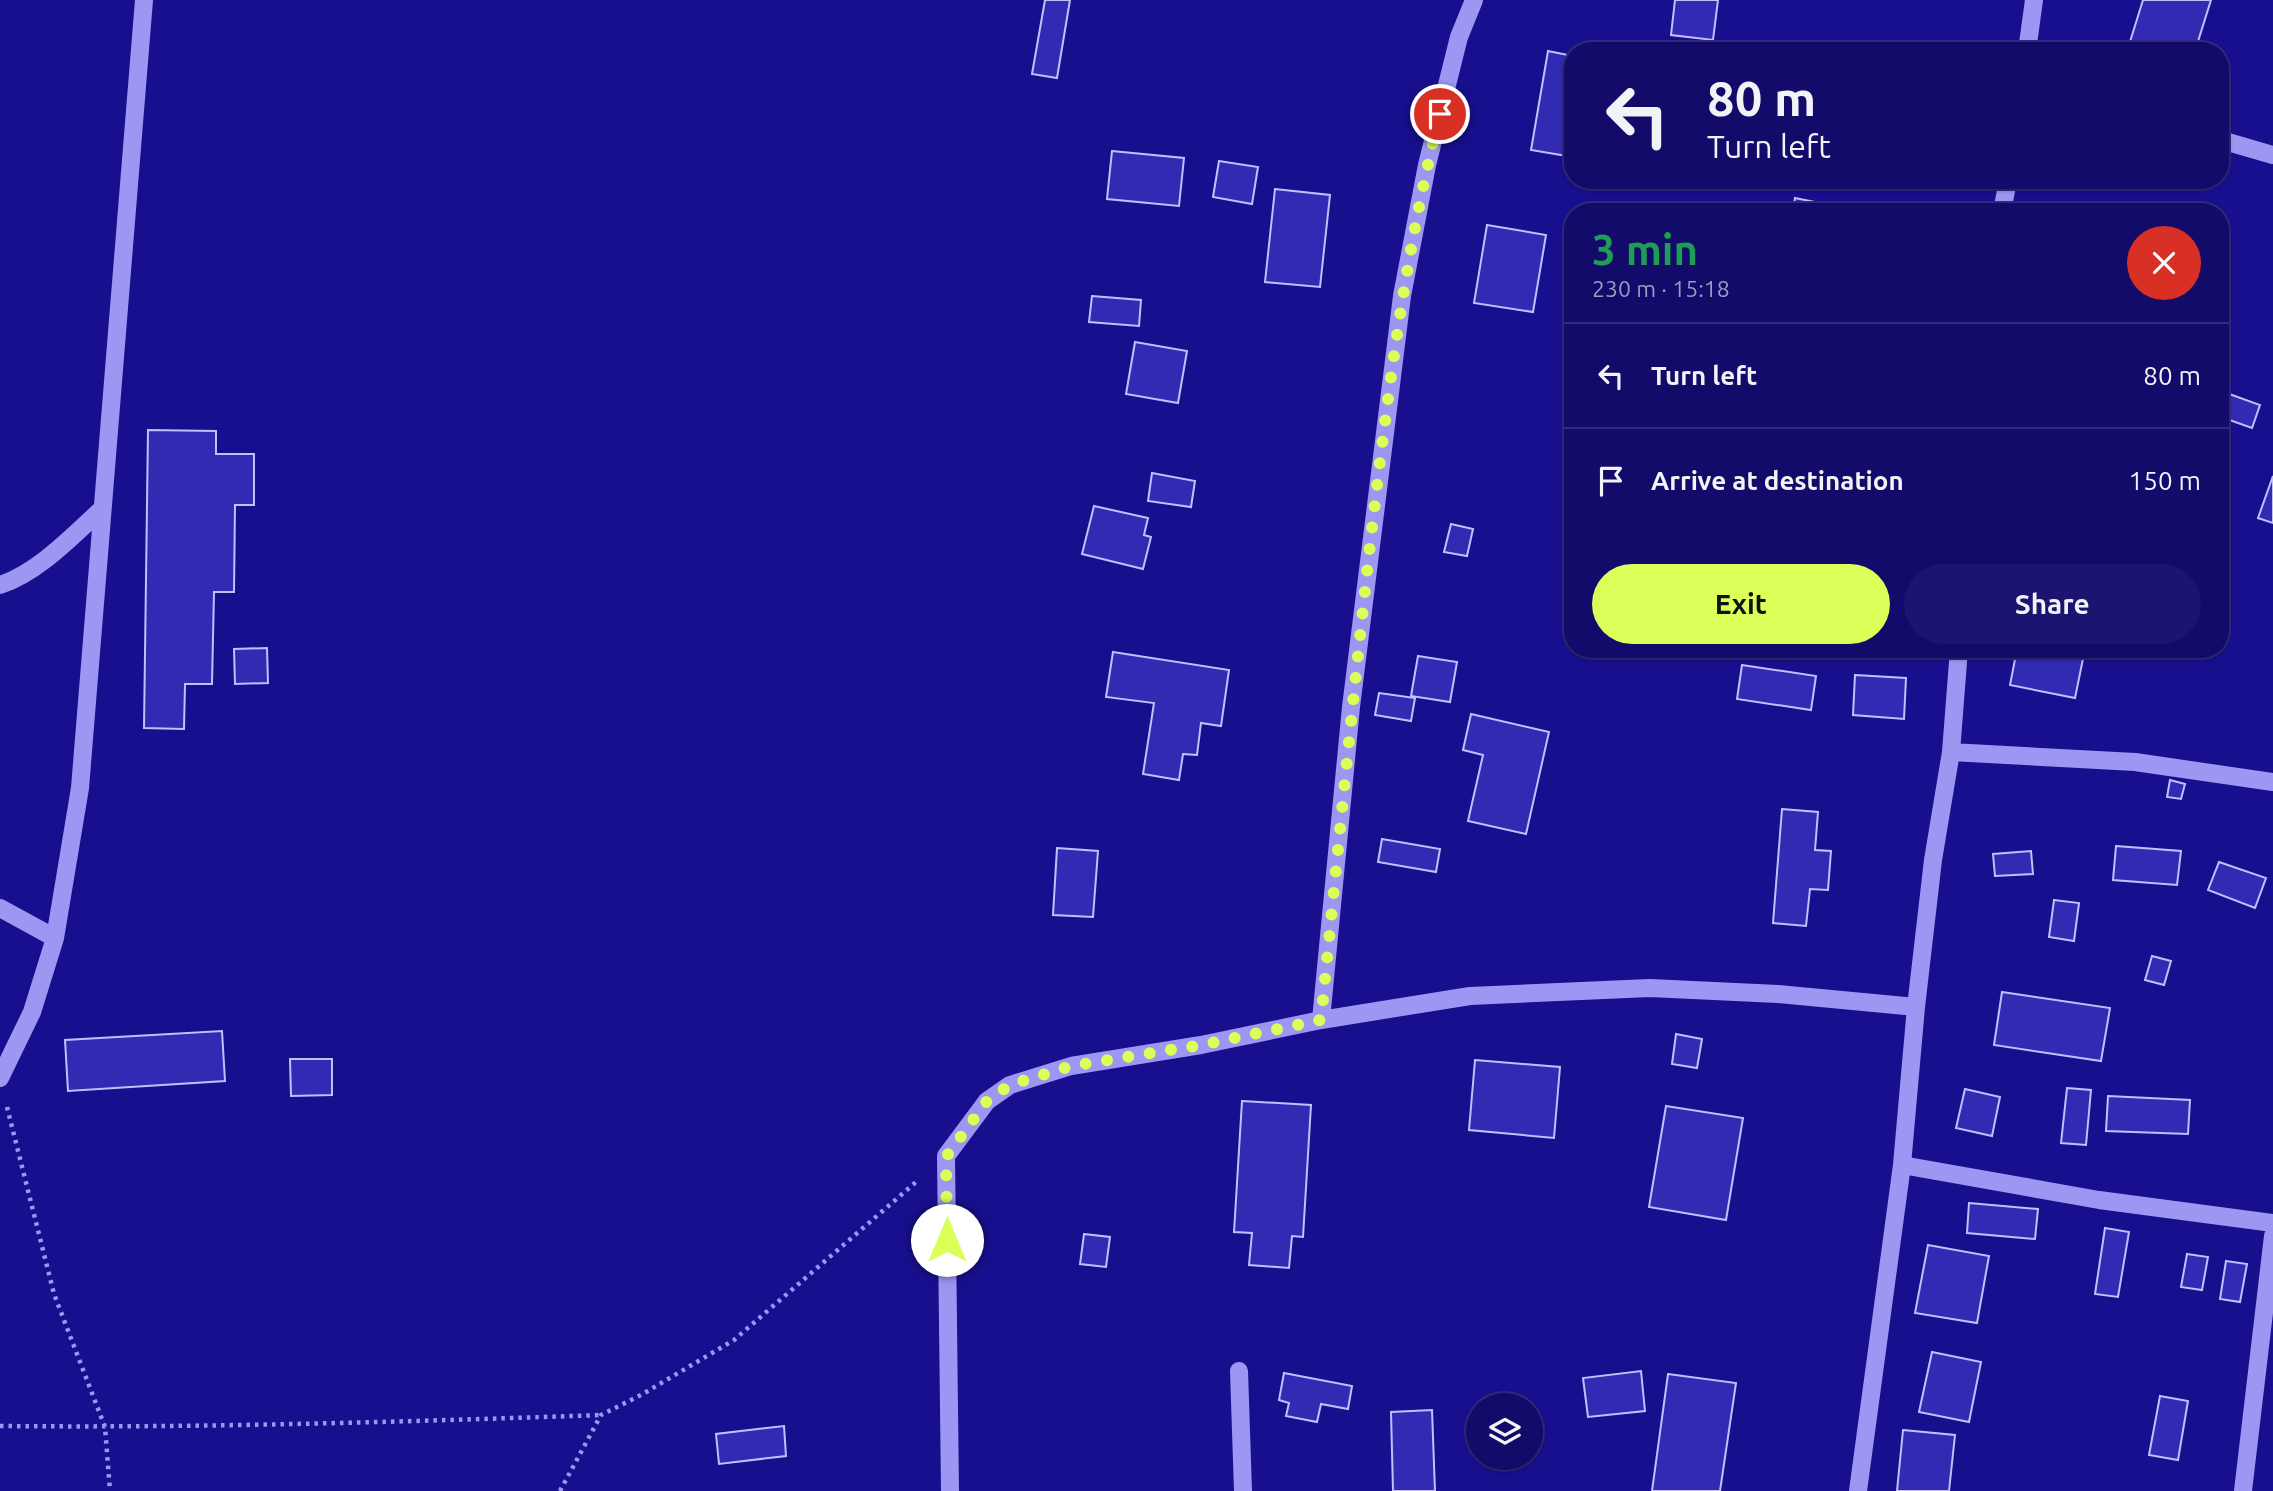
<!DOCTYPE html>
<html lang="en">
<head>
<meta charset="utf-8">
<style>
	body { margin:0; font-family:Ubuntu,sans-serif; background:#1b1470; color:#f1f3f6; height:100vh; display:flex; flex-direction:column; font-size:26px; white-space:nowrap }
	* { box-sizing:border-box; margin:0 }
	p { font-size:23px; color:#9c9bc1 }
	.icon { flex:none; width:38px; height:38px; fill:none; stroke:currentColor; stroke-width:2; stroke-linecap:round; stroke-linejoin:round }
	.map { position:relative; flex:1; overflow:hidden }
	.drawer { position:absolute; left:1564px; top:203px; width:665px; height:455px; display:flex; flex-direction:column; background:#120b6a; border-radius:28px; box-shadow:0 2px 5px #0004,0 0 0 2px #312b7e }
	.drawer>* { flex:none }
	.top-card { position:absolute; left:1564px; top:42px; width:665px; height:147px; border-radius:28px; box-shadow:0 2px 5px #0004,0 0 0 2px #312b7e; background:#120b6a; color:#f1f3f6; overflow:hidden }
	.controls { position:absolute; left:1466px; top:1393px; display:grid; gap:14px }
	.controls a { display:grid; place-items:center; width:77px; height:77px; border-radius:50%; background:#120b6a; box-shadow:0 2px 5px #0004,0 0 0 2px #312b7e; font-size:35px }
	.pin { position:absolute; display:grid; place-items:center; width:60px; height:60px; color:#fff; margin:-30px; border:4px solid #fff; border-radius:50%; box-shadow:0 2px 7px #0007 }
	.me { position:absolute; width:77px; margin:-38px; rotate:0deg; stroke-linejoin:round; filter:drop-shadow(0 0 5px #0008) }
	.turn { display:flex; align-items:center; gap:24px; height:147px; padding:0 28px; font-size:32px }
	.turn .icon { width:91px; height:91px; stroke-width:2.5 }
	.turn b { display:block; font-size:49px; line-height:60px }
	.round { display:grid; place-items:center; flex:none; width:74px; height:74px; border-radius:37px; background:#1b1470 }
	.summary { display:flex; align-items:center; justify-content:space-between; height:119px; padding:0 28px }
	h1 { font-size:42px; font-weight:700; line-height:52px; color:#1e9e55 }
	.action { display:flex; gap:14px; margin-top:auto; padding:14px 28px }
	.action a { flex:1; height:80px; border-radius:42px; background:#dbff59; color:#111; font-size:28px; font-weight:700; line-height:80px; text-align:center }
	.action a+a { background:#1b1470; color:#f1f3f6 }
	ul { padding:0; list-style:none }
	li { display:flex; align-items:center; gap:21px; height:105px; padding:0 28px; border-top:2px solid #312b7e }
	li div { flex:1 }
	li b { display:block; font-size:26px }
	li em { font-style:normal }
	.map>svg:first-child { display:block }
	.building { fill:#322ab3; stroke:#c2bffe; stroke-width:2 }
	.lines { fill:none; stroke-linecap:round; stroke-linejoin:round }
	.path { stroke:#9d97f3; stroke-width:4.5; stroke-dasharray:3.5 5; stroke-linecap:butt }
	.minor { stroke:#9d97f3; stroke-width:18 }
	.route { stroke:#dbff59; stroke-width:12; stroke-dasharray:0 21.6 }
</style>
</head>
<body>
<div class="map">
<svg width="2273" height="1491" viewBox="0 0 2273 1491">
	<rect width="100%" height="100%" fill="#180f8e"/>
	<!-- building -->
	<path class="building" d="M1045,0H1070L1057,78L1032,74Z
		M1675,0H1718L1713,40L1671,35Z
		M2143,0H2211L2195,51H2147L2129,45Z
		M1548,51L1573,56V157L1531,150Z
		M1112,151L1184,158L1179,206L1107,199Z
		M1219,161L1258,167L1252,204L1213,197Z
		M1275,189L1330,195L1320,287L1265,282Z
		M1795,198L1835,206L1834,212H1793Z
		M1487,225L1546,235L1533,312L1474,303Z
		M1092,296L1141,300L1139,326L1089,322Z
		M1135,342L1187,351L1178,403L1126,394Z
		M2221,391L2260,405L2252,428L2221,417Z
		M148,430L216,431V454H254V505H235L234,592H214L212,684H185L184,729L144,728Z
		M1152,473L1195,481L1191,507L1148,501Z
		M2273,476V523L2258,518Z
		M1094,506L1148,518L1144,535L1151,537L1143,569L1082,554Z
		M1451,524L1473,529L1467,556L1444,552Z
		M267,648L268,683L235,684L234,649Z
		M2017,649H2085L2075,698L2010,685Z
		M1113,652L1229,670L1221,726L1201,723L1197,755L1183,754L1179,780L1143,774L1154,703L1106,697Z
		M1418,656L1457,662L1450,702L1411,696Z
		M1742,665L1816,676L1811,710L1737,699Z
		M1855,675L1906,678L1904,719L1853,715Z
		M1379,693L1415,698L1411,721L1375,715Z
		M1471,714L1549,732L1526,834L1468,821L1483,755L1463,750Z
		M2170,780L2185,784L2181,799L2167,797Z
		M1782,809L1818,812L1815,850L1831,851L1828,890L1810,889L1806,926L1773,923Z
		M1382,839L1440,849L1436,872L1378,862Z
		M2116,846L2181,851L2177,885L2113,880Z
		M1057,848L1098,851L1093,917L1053,915Z
		M2031,851L2033,874L1995,876L1993,854Z
		M2219,862L2266,878L2255,908L2208,890Z
		M2054,900L2079,903L2074,941L2049,937Z
		M2152,956L2171,961L2164,985L2145,980Z
		M2002,992L2110,1008L2101,1061L1994,1045Z
		M222,1031L225,1081L68,1091L65,1040Z
		M1676,1034L1702,1039L1697,1068L1672,1064Z
		M290,1059H332V1095L291,1096Z
		M1475,1060L1560,1067L1554,1138L1469,1130Z
		M2067,1088L2091,1090L2086,1145L2061,1143Z
		M1965,1089L2000,1097L1992,1136L1956,1128Z
		M2108,1096L2190,1100L2188,1134L2106,1131Z
		M1242,1101L1311,1105L1303,1237L1292,1236L1289,1268L1249,1265L1252,1233L1234,1232Z
		M1666,1106L1743,1118L1726,1220L1649,1207Z
		M1969,1203L2038,1209L2035,1239L1967,1233Z
		M2105,1228L2129,1232L2118,1297L2095,1294Z
		M1084,1234L1110,1237L1106,1267L1080,1264Z
		M1928,1245L1989,1256L1977,1323L1915,1313Z
		M2187,1254L2208,1257L2202,1290L2181,1287Z
		M2226,1261L2247,1264L2240,1302L2220,1299Z
		M1932,1352L1981,1362L1969,1422L1919,1412Z
		M1641,1371L1645,1411L1588,1417L1583,1378Z
		M1284,1373L1352,1386L1348,1409L1321,1404L1317,1422L1286,1416L1289,1403L1279,1400Z
		M1668,1374L1736,1383L1720,1491H1652Z
		M2160,1396L2188,1401L2178,1460L2149,1455Z
		M1432,1410L1435,1491H1393L1391,1412Z
		M784,1426L786,1456L719,1464L716,1434Z
		M1903,1430L1955,1435L1949,1491H1897Z"/>
	<g class="lines">
		<!-- path -->
		<path class="path" d="M7,1107L54,1294L105,1427L110,1491
			M0,1426C200,1428 400,1422 601,1415
			M560,1491L601,1415L641,1395L734,1340L916,1182"/>
		<!-- minor -->
		<path class="minor" d="M2027,51L2034,0
			M2221,140L2273,155
			M2002,212L2008,180
			M0,585C39,572 72,536 102,509
			M1951,752L2135,762L2273,782
			M0,908L55,938
			M1321,1020L1351,707L1402,296L1427,165L1459,37L1474,0
			M0,1078L32,1012L55,938L80,788L144,0
			M1902,1165L2099,1200L2273,1223
			M1239,1371L1243,1491
			M950,1491L946,1156L987,1101L1010,1085L1071,1066L1201,1045L1321,1020L1470,996L1650,988L1778,994L1916,1007
			M1858,1491L1902,1165L1916,1007L1933,860L1951,752L1959,649
			M2243,1491L2273,1236"/>
	</g>
	<g class="lines">
		<!-- route -->
		<path class="route" d="M947,1240L946,1157L987,1101L1010,1085L1071,1066L1201,1045L1321,1020C1337,859 1353,697 1371,536C1388,394 1405,252 1440,114"/>
	</g>
</svg>
<div class="controls">
<a><svg class="icon" aria-label="layers" viewBox="0 0 24 24"><path d="M12 4l9 5-9 5-9-5zM3 14l9 5 9-5"/></svg></a>
</div>
<div class="pin" style="left:1440px;top:114px;background:#d93025"><svg class="icon" aria-label="arrive" viewBox="0 0 24 24"><path d="M6 21V4h12l-3 4 3 4H6"/></svg></div>
<svg class="me" style="left:947px;top:1240px" viewBox="-20 -20 40 40"><circle r="19" fill="#fff"/><path d="M0-13L10 11 0 6-10 11z" fill="#dbff59"/></svg>
<div class="top-card">
<div class="turn"><svg class="icon" aria-label="left" viewBox="0 0 24 24"><path d="M17 20v-9H6M10 6l-5 5 5 5"/></svg><div><b>80 m</b>Turn left</div></div>
</div>
<section class="drawer">
<div class="summary"><div><h1>3 min</h1><p>230 m · 15:18</p></div><a class="round" style="background:#d93025;color:#fff"><svg class="icon" aria-label="close" viewBox="0 0 24 24"><path d="M6 6l12 12M18 6L6 18"/></svg></a></div>
<ul>
<li><svg class="icon" aria-label="left" viewBox="0 0 24 24"><path d="M17 20v-9H6M10 6l-5 5 5 5"/></svg><div><b>Turn left</b></div><em>80 m</em></li>
<li><svg class="icon" aria-label="arrive" viewBox="0 0 24 24"><path d="M6 21V4h12l-3 4 3 4H6"/></svg><div><b>Arrive at destination</b></div><em>150 m</em></li>
</ul>
<div class="action"><a>Exit</a><a>Share</a></div>
</section>
</div>
</body>
</html>
